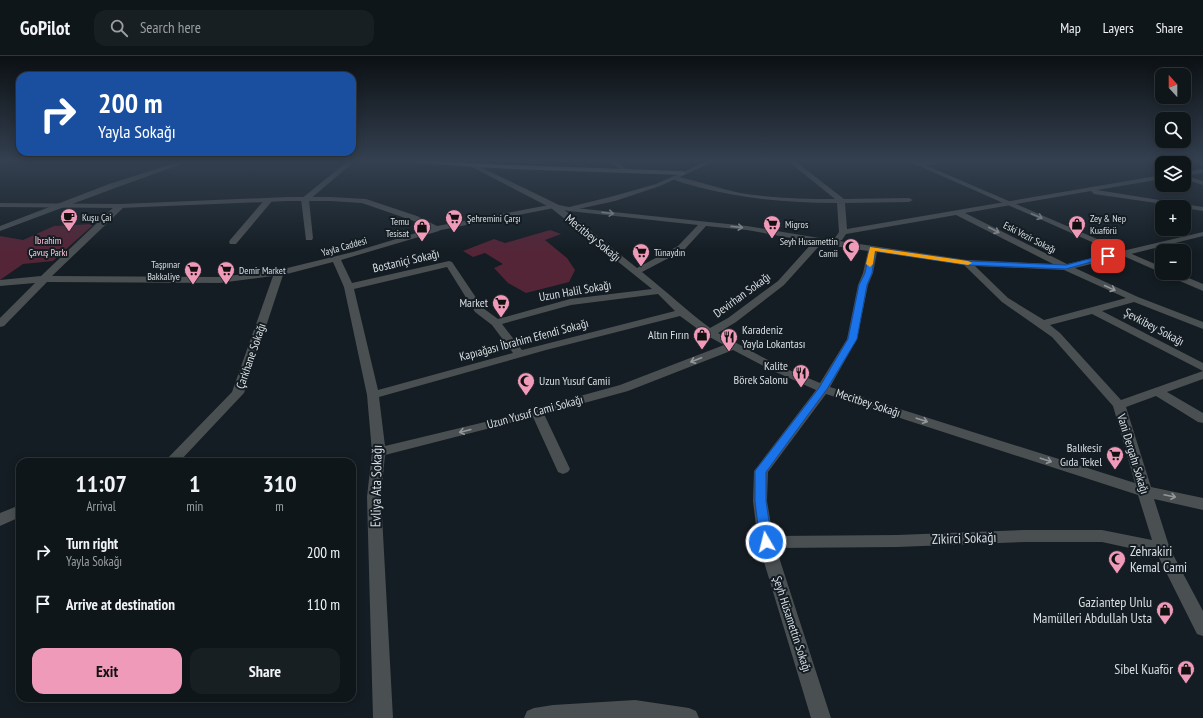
<!DOCTYPE html>
<html lang="en">
<head>
<meta charset="utf-8">
<style>
	body { margin:0; font-family:"PT Sans Narrow",sans-serif; background:#181f23; color:#f1f3f6; height:100vh; display:flex; flex-direction:column; font-size:15px; white-space:nowrap }
	* { box-sizing:border-box; margin:0 }
	p { font-size:13px; color:#9b9fa2 }
	.icon { flex:none; width:22px; height:22px; fill:none; stroke:currentColor; stroke-width:2; stroke-linecap:round; stroke-linejoin:round }
	.map { position:relative; flex:1; overflow:hidden }
	.side { position:absolute; left:16px; top:402px; width:340px; height:244px; display:flex; flex-direction:column; background:#0f161a; border-radius:12px; box-shadow:0 2px 10px #0003,0 0 0 1px #2f3539 }
	.side>* { flex:none }
	.guide { position:absolute; left:16px; top:16px; width:340px; height:84px; border-radius:12px; box-shadow:0 2px 10px #0003,0 0 0 1px #2f3539; background:#1a4fa0; color:#fff; overflow:hidden }
	.needle { width:26px; rotate:339deg }
	.buttons { position:absolute; left:1155px; top:12px; display:grid; gap:8px }
	.buttons a { display:grid; place-items:center; width:36px; height:36px; border-radius:8px; background:#0f161a; box-shadow:0 2px 10px #0003,0 0 0 1px #2f3539; font-size:20px }
	.pin { position:absolute; display:grid; place-items:center; width:34px; height:34px; color:#fff; margin:-17px; border-radius:8px; box-shadow:0 2px 6px #0006 }
	.me { position:absolute; width:44px; margin:-22px; rotate:352deg; stroke-linejoin:round; filter:drop-shadow(0 0 3px #0008) }
	.turn { display:flex; align-items:center; gap:14px; height:84px; padding:0 16px; font-size:18px }
	.turn .icon { width:52px; height:52px; stroke-width:2.5 }
	.turn b { display:block; font-size:28px; line-height:34px }
	.eta { display:flex; justify-content:space-evenly; align-items:center; height:68px; text-align:center }
	.eta b { font-size:24px; font-weight:800; line-height:28px }
	.cta { display:flex; gap:8px; margin-top:auto; padding:8px 16px }
	.cta a { flex:1; height:46px; border-radius:12px; background:#ef9ab8; color:#111; font-size:16px; font-weight:800; line-height:46px; text-align:center }
	.cta a+a { background:#181f23; color:#f1f3f6 }
	ul { padding:0; list-style:none }
	li { display:flex; align-items:center; gap:12px; height:52px; padding:0 16px }
	li div { flex:1 }
	li b { display:block; font-size:15px }
	li em { font-style:normal }
	header { display:flex; align-items:center; gap:24px; box-sizing:border-box; height:56px; padding:0 20px; background:#0f161a; border-bottom:1px solid #2f3539 }
	header strong { font-size:19px }
	nav { display:flex; gap:22px; margin-inline-start:auto; font-size:14px }
	.search { width:280px; height:36px; background:#181f23; display:flex; align-items:center; gap:10px; box-sizing:border-box; padding:0 14px; border-radius:12px; color:#9b9fa2; font-size:15px }
	.map>svg:first-child { display:block }
	.green { fill:#542537 }
	.lines { fill:none; stroke-linecap:round; stroke-linejoin:round }
	.pedestrian { fill:#4a4f52; fill-rule:evenodd }
	.minor { fill:#4a4f52; fill-rule:evenodd }
	.tertiary { fill:#4a4f52; fill-rule:evenodd }
	.secondary { fill:#646b70; fill-rule:evenodd }
	.oneway { stroke:#92979a }
	.route { fill:#1a73e8; stroke:#114b97 }
	.slow { fill:#f59e0b }
	.labels { text-anchor:middle; stroke-width:4; stroke-linejoin:round; paint-order:stroke }
	.far-poi-label { font-size:10px; fill:#d9dfe3; stroke:#141d23; text-anchor:start }
	.far-street-label { font-size:10px; fill:#d9dfe3; stroke:#141d23 }
	.far-park-label { font-size:10px; fill:#ffc7d9; stroke:#141d23 }
	.street-label { font-size:12px; fill:#d9dfe3; stroke:#141d23 }
	.poi-label { font-size:12px; fill:#d9dfe3; stroke:#141d23; text-anchor:end }
	.near-street-label { font-size:14px; fill:#d9dfe3; stroke:#141d23 }
	.near-poi-label { font-size:14px; fill:#d9dfe3; stroke:#141d23; text-anchor:end }
</style>
</head>
<body>
<header>
<strong>GoPilot</strong>
<div class="search"><svg class="icon" aria-label="search" viewBox="0 0 24 24"><circle cx="10" cy="10" r="6"/><path d="M15 15l6 6"/></svg>Search here</div>
<nav><a>Map</a><a>Layers</a><a>Share</a></nav>
</header>
<div class="map">
<svg width="1203" height="662" viewBox="0 0 1203 662">
	<rect width="100%" height="100%" fill="#141d23"/>
	<!-- green -->
	<path class="green" d="M94,168L53,205L23,208L0,224V180L23,184L54,170Z
		M550,174L561,178L545,184L567,202L575,214L569,226L526,237L508,227L494,212L503,208L485,197L473,201L463,195L494,183L505,187Z"/>
	<g class="lines">
		<!-- pedestrian -->
		<path class="pedestrian" d="M1184,119L1203,125V129L1184,123Z"/>
		<!-- minor -->
		<path class="minor" d="M182,105H190L115,132L0,175V170L109,128Z
			M348,105H355L309,144L313,182L312,184H306L301,143Z
			M608,105H615L630,115L625,116Z
			M788,105H795L844,143L909,142L913,144L909,146L845,147L847,173L1162,119V123L1097,134L1203,151V155L1184,152V151L1094,138L1091,135L965,157L1067,208L1203,176V180L1075,212L1138,241L1203,266V273L1134,246L1102,255L1203,307V315L1092,258L1050,269L1060,277L1121,344L1203,315V323L1167,336L1203,357V367L1198,366L1156,340L1126,351L1151,431L1203,442V454L1154,443L1170,493L1203,555V580L1197,578L1157,498L1102,486H1025L897,491L776,492L831,662H811L758,486L753,445L754,415L816,334L769,313L733,294L628,335L544,358L570,413L568,416L563,418L558,416L533,361L385,399L381,441L393,662H373L367,441L372,396L367,339L344,231L333,206L283,219L244,337L179,406H164L232,336L273,220L219,227L47,226L4,270L0,271V262L35,227L0,230V224L41,220L117,148H120L124,150L123,152L52,220L219,221L279,214L353,196L436,171L440,173L439,175L341,204L352,227L449,205L452,206L483,252L498,263L570,243L652,233L551,152L470,110V108L472,107L557,148L637,212L678,190L698,169L569,155L565,153L566,151L747,170L819,182L967,204L1053,208L956,159L846,178L842,184L839,185L835,182L839,176L837,147C789,147 744,143 698,131C690,128 678,127 672,122L675,120C697,125 718,132 740,137C771,142 803,143 835,143ZM706,170L747,174L813,186L778,225L728,262L710,272C687,255 666,235 642,216L684,194ZM821,188L868,195L863,217L858,229L847,283L820,327L777,309L718,277L736,266L784,229ZM877,196L964,209L1002,246L1052,281L1113,350L1135,427L830,331L857,283L868,229L873,217ZM975,210L1064,214L1126,242L1044,264L1008,242ZM447,211L475,256L492,269L513,297L378,334L354,233ZM658,238L675,255L522,294L502,268L571,249ZM680,260L706,279L724,289L620,329L489,365L385,390L379,341L546,294ZM826,338L1138,439L1152,484L1102,474H1025L897,479L773,480L767,445L768,416Z
			M923,105H941C936,109 920,111 915,107Z
			M1192,105H1203V109L1193,106Z
			M1203,113V117L1184,120V116Z
			M266,142H272L273,144L236,188H230L229,186L230,184Z
			M20,449V461L0,470V457Z
			M635,644L689,652L696,655L699,662H524L527,655L534,652L553,649Z"/>
		<!-- tertiary -->
		<path class="tertiary" d="M708,105H715L660,130L615,145L569,155L554,152L436,175L411,164L362,147L330,145H288L120,152L0,151V147L120,148L288,141H330L366,143L417,160L437,170L554,148L569,151L610,141L656,128Z
			M908,105H916L1162,211V217Z
			M1164,217H1177L1203,228V235L1166,219Z"/>
		<!-- secondary -->
		<path class="secondary" d="M411,105H439L511,109L683,115L686,117L683,119L511,113L414,107Z"/>
	</g>
	<!-- one-way arrows -->
	<defs><path id="oneway-shaft" d="M-6 0H5M1.5-3L5.5 0L1.5 3" fill="none" stroke-width="1.6" stroke-linecap="round" stroke-linejoin="round"/></defs>
	<g class="oneway">
		<use href="#oneway-shaft" transform="translate(608 157) rotate(6)"/>
		<use href="#oneway-shaft" transform="translate(1037 160) rotate(23)"/>
		<use href="#oneway-shaft" transform="translate(737 171) rotate(6)"/>
		<use href="#oneway-shaft" transform="translate(994 174) rotate(27)"/>
		<use href="#oneway-shaft" transform="translate(1110 232) rotate(25)"/>
		<use href="#oneway-shaft" transform="translate(696 304) rotate(159)"/>
		<use href="#oneway-shaft" transform="translate(922 364) rotate(18)"/>
		<use href="#oneway-shaft" transform="translate(465 375) rotate(166)"/>
		<use href="#oneway-shaft" transform="translate(1046 404) rotate(18)"/>
		<use href="#oneway-shaft" transform="translate(1170 440) rotate(12)"/>
	</g>
	<!-- sky -->
	<linearGradient id="sky" x2="0" y2="1"><stop stop-color="#0b1013"/><stop offset="0.53" stop-color="#344050"/><stop offset="1" stop-color="#344050" stop-opacity="0"/></linearGradient>
	<rect width="1203" height="197" fill="url(#sky)"/>
	<!-- route -->
	<path class="route" d="M870,191L967,205L1066,209L1108,198L1112,200L1066,213L967,209L875,195L872,217L867,229L857,283L827,333L766,416V445L772,486L770,490L766,491L761,490L760,486L755,445V415L819,332L848,283L859,229L865,217Z"/>
	<!-- slow -->
	<path class="slow" d="M870,191L968,205L972,207L968,209L875,195L873,208L870,211L866,208Z"/>
	<!-- icons -->
	<defs>
		<g id="cafe-pin" transform="scale(0.9)"><path d="M0 17L-7.5 6A9.5 9.5 0 1 1 7.5 6Z" fill="#ef9ab8" stroke="#141d23"/><path d="M-5.5-4.5H6V0H3Q3 3.5 0 3.5H-2.5Q-5.5 3.5-5.5 0ZM3-3.2v2h1.7v-2ZM-6 4.5H4V6H-6Z" fill="#111"/></g>
		<g id="supermarket-pin" transform="scale(0.9)"><path d="M0 17L-7.5 6A9.5 9.5 0 1 1 7.5 6Z" fill="#ef9ab8" stroke="#141d23"/><path d="M-6-5.5h2.5l.6 2H6L4.5 2H-2.5L-4.4-4H-6ZM-1.5 3.2a1.3 1.3 0 1 0 .1 0ZM3 3.2a1.3 1.3 0 1 0 .1 0Z" fill="#111"/></g>
		<g id="shop-pin" transform="scale(0.9)"><path d="M0 17L-7.5 6A9.5 9.5 0 1 1 7.5 6Z" fill="#ef9ab8" stroke="#141d23"/><path d="M-5-2.5h2.3a2.7 3.5 0 0 1 5.4 0H5L5.5 6h-11ZM-1.5-2.5h3a1.5 2.3 0 0 0-3 0Z" fill="#111"/></g>
		<g id="mosque-pin" transform="scale(0.9)"><path d="M0 17L-7.5 6A9.5 9.5 0 1 1 7.5 6Z" fill="#ef9ab8" stroke="#141d23"/><path d="M3.5-4.9A6 6 0 1 0 3.5 4.9A5 5 0 1 1 3.5-4.9Z" fill="#111"/></g>
		<g id="restaurant-pin" transform="scale(0.9)"><path d="M0 17L-7.5 6A9.5 9.5 0 1 1 7.5 6Z" fill="#ef9ab8" stroke="#141d23"/><path d="M-5-6h1v4h1v-4h1v4h1v-4h1v5L-1.5 .5V6h-2V.5L-5-1ZM5-6V6H3V1.5H1.5Q1.5-4 5-6Z" fill="#111"/></g>
	</defs>
	<g fill-rule="evenodd">
		<use href="#cafe-pin" x="69" y="161"/>
		<use href="#supermarket-pin" x="454" y="162"/>
		<use href="#supermarket-pin" x="772" y="168"/>
		<use href="#shop-pin" x="1077" y="168"/>
		<use href="#shop-pin" x="422" y="171"/>
		<use href="#mosque-pin" x="851" y="191"/>
		<use href="#supermarket-pin" x="641" y="196"/>
		<use href="#supermarket-pin" x="193" y="214"/>
		<use href="#supermarket-pin" x="226" y="214"/>
		<use href="#supermarket-pin" x="501" y="247"/>
		<use href="#shop-pin" x="702" y="279"/>
		<use href="#restaurant-pin" x="729" y="281"/>
		<use href="#restaurant-pin" x="801" y="317"/>
		<use href="#mosque-pin" x="526" y="325"/>
		<use href="#supermarket-pin" x="1115" y="399"/>
		<use href="#mosque-pin" x="1117" y="503"/>
		<use href="#shop-pin" x="1165" y="554"/>
		<use href="#shop-pin" x="1186" y="613"/>
	</g>
	<g class="labels">
		<!-- far-poi labels -->
		<g class="far-poi-label">
			<text x="82" y="165">Kuşu Çai</text>
			<text x="467" y="166">Şehremini Çarşı</text>
			<text x="1090" y="166">Zey &amp; Nep<tspan x="1090" dy="12">Kuaförü</tspan></text>
			<text x="409" y="169" text-anchor="end">Temu<tspan x="409" dy="12">Tesisat</tspan></text>
			<text x="785" y="172">Migros</text>
			<text x="838" y="189" text-anchor="end">Seyh Husamettin<tspan x="838" dy="12">Camii</tspan></text>
			<text x="654" y="200">Tünaydın</text>
			<text x="180" y="212" text-anchor="end">Taşpınar<tspan x="180" dy="12">Bakkaliye</tspan></text>
			<text x="239" y="218">Demir Market</text>
		</g>
		<!-- far-street labels -->
		<g class="far-street-label">
			<text transform="translate(1030 181) rotate(27)" y="4">Eski Vezir Sokağı</text>
			<text transform="translate(344 190) rotate(-16)" y="4">Yayla Caddesi</text>
		</g>
		<!-- far-park labels -->
		<g class="far-park-label">
			<text x="48" y="188">İbrahim<tspan x="48" dy="12">Çavuş Parkı</tspan></text>
		</g>
		<!-- street labels -->
		<g class="street-label">
			<text transform="translate(593 182) rotate(39)" y="4">Meсitbey Sokağı</text>
			<text transform="translate(406 205) rotate(-13)" y="4">Bostaniçi Sokağı</text>
			<text transform="translate(575 235) rotate(-10)" y="4">Uzun Halil Sokağı</text>
			<text transform="translate(742 239) rotate(-36)" y="4">Devirhan Sokağı</text>
			<text transform="translate(1154 271) rotate(28)" y="4">Şevkibey Sokağı</text>
			<text transform="translate(524 284) rotate(-15)" y="4">Kapıağası İbrahim Efendi Sokağı</text>
			<text transform="translate(251 300) rotate(-71)" y="4">Çarkhane Sokağı</text>
			<text transform="translate(868 347) rotate(18)" y="4">Meсitbey Sokağı</text>
			<text transform="translate(535 356) rotate(-15)" y="4">Uzun Yusuf Cami Sokağı</text>
			<text transform="translate(1133 398) rotate(73)" y="4">Vani Dergahı Sokağı</text>
			<text transform="translate(792 568) rotate(72)" y="4">Şeyh Hüsamettin Sokağı</text>
		</g>
		<!-- poi labels -->
		<g class="poi-label">
			<text x="488" y="251">Market</text>
			<text x="742" y="278" text-anchor="start">Karadeniz<tspan x="742" dy="14">Yayla Lokantası</tspan></text>
			<text x="689" y="283">Altın Fırın</text>
			<text x="788" y="314">Kalite<tspan x="788" dy="14">Börek Salonu</tspan></text>
			<text x="539" y="329" text-anchor="start">Uzun Yusuf Camii</text>
			<text x="1102" y="396">Balıkesir<tspan x="1102" dy="14">Gıda Tekel</tspan></text>
		</g>
		<!-- near-street labels -->
		<g class="near-street-label">
			<text transform="translate(376 430) rotate(-89)" y="5">Evliya Ata Sokağı</text>
			<text transform="translate(964 482) rotate(-2)" y="5">Zikirci Sokağı</text>
		</g>
		<!-- near-poi labels -->
		<g class="near-poi-label">
			<text x="1130" y="500" text-anchor="start">Zehrakiri<tspan x="1130" dy="16">Kemal Cami</tspan></text>
			<text x="1152" y="551">Gaziantep Unlu<tspan x="1152" dy="16">Mamülleri Abdullah Usta</tspan></text>
			<text x="1173" y="618">Sibel Kuaför</text>
		</g>
	</g>
</svg>
<div class="buttons">
<a><svg class="needle" viewBox="-14 -14 28 28"><path d="M0-13l5 13h-10z" fill="#e53935"/><path d="M0 13l5-13h-10z" fill="#9b9fa2"/></svg></a>
<a><svg class="icon" aria-label="search" viewBox="0 0 24 24"><circle cx="10" cy="10" r="6"/><path d="M15 15l6 6"/></svg></a>
<a><svg class="icon" aria-label="layers" viewBox="0 0 24 24"><path d="M12 4l9 5-9 5-9-5zM3 14l9 5 9-5"/></svg></a>
<a>+</a>
<a>−</a>
</div>
<div class="pin" style="left:1108px;top:200px;background:#d93025"><svg class="icon" aria-label="arrive" viewBox="0 0 24 24"><path d="M6 21V4h12l-3 4 3 4H6"/></svg></div>
<svg class="me" style="left:766px;top:486px" viewBox="-20 -20 40 40"><circle r="17" fill="#1a73e8" stroke="#fff" stroke-width="3"/><path d="M0-11L8 9 0 5-8 9z" fill="#fff"/></svg>
<div class="guide">
<div class="turn"><svg class="icon" aria-label="right" viewBox="0 0 24 24"><path d="M7 20v-9h11M14 6l5 5-5 5"/></svg><div><b>200 m</b>Yayla Sokağı</div></div>
</div>
<section class="side">
<div class="eta">
<div><b>11:07</b><p>Arrival</p></div>
<div><b>1</b><p>min</p></div>
<div><b>310</b><p>m</p></div>
</div>
<ul>
<li><svg class="icon" aria-label="right" viewBox="0 0 24 24"><path d="M7 20v-9h11M14 6l5 5-5 5"/></svg><div><b>Turn right</b><p>Yayla Sokağı</p></div><em>200 m</em></li>
<li><svg class="icon" aria-label="arrive" viewBox="0 0 24 24"><path d="M6 21V4h12l-3 4 3 4H6"/></svg><div><b>Arrive at destination</b></div><em>110 m</em></li>
</ul>
<div class="cta"><a>Exit</a><a>Share</a></div>
</section>
</div>
</body>
</html>
